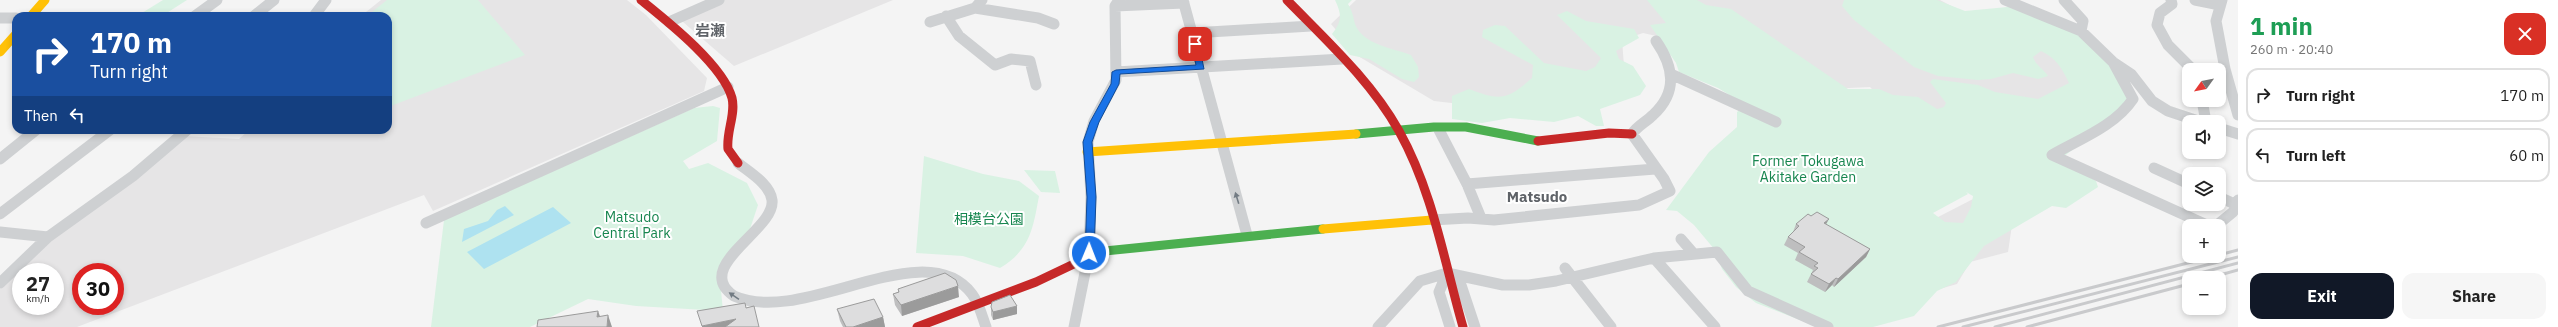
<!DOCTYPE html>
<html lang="en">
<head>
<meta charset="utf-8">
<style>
	body { margin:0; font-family:"IBM Plex Sans","Noto Sans JP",sans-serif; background:#f6f6f6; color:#222; height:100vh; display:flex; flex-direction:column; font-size:15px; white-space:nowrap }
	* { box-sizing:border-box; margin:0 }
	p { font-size:13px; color:#767676 }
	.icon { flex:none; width:22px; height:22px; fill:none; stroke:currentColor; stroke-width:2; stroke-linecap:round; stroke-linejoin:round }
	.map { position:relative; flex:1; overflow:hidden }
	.sheet { display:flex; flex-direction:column; background:#fff; width:320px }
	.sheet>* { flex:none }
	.guide { position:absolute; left:12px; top:12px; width:380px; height:122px; border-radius:12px; box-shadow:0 2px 6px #0003; background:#1a4fa0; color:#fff; overflow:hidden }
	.needle { width:26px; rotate:237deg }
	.tools { position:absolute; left:2182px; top:63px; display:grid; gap:8px }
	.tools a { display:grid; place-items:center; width:44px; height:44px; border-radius:8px; background:#fff; box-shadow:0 2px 6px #0003; font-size:20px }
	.speed { position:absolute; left:12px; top:263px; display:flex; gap:8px; font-size:20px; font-weight:700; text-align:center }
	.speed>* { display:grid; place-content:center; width:52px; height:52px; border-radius:50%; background:#fff; box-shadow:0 2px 6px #0003; line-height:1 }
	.speed small { font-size:10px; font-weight:400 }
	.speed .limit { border:6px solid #d22; background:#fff; color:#111 }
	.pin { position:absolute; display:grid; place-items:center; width:34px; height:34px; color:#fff; margin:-17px; border-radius:8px; box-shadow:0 2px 6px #0006 }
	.me { position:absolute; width:44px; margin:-22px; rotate:1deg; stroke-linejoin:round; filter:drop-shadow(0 0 3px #0008) }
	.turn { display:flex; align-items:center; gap:14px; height:84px; padding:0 12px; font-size:18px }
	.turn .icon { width:52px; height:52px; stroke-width:2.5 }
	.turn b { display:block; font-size:28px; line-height:34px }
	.then { display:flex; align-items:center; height:38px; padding:0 12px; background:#0003; gap:8px; font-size:15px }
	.round { display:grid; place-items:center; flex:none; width:42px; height:42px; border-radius:12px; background:#f6f6f6 }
	.overview { display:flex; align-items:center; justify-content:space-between; height:68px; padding:0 12px }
	h1 { font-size:24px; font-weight:700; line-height:30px; color:#1e9e55 }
	.action { display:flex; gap:8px; margin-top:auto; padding:8px 12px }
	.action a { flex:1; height:46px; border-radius:12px; background:#111827; color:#fff; font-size:16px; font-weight:700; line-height:46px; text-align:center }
	.action a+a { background:#f6f6f6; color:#222 }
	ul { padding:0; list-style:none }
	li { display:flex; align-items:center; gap:12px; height:54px; margin:0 8px 6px; padding:0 4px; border:2px solid #e0e0e0; border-radius:12px }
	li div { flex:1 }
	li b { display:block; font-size:15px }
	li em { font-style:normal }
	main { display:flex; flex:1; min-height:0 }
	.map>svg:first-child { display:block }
	.education { fill:#e6e5e6; fill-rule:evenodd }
	.green { fill:#d9f2e3; fill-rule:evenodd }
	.water { fill:#aee2f0 }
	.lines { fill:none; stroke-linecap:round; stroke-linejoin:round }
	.street { stroke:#ced0d2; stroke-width:11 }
	.fast { stroke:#4caf50; stroke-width:9 }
	.slow { stroke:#ffc107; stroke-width:9 }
	.jam { stroke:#c62828; stroke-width:9 }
	.rail { stroke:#c9cacc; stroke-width:3 }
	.wall { fill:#bebebf }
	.shaded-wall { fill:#9b9b9b }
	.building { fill:#ddddde; stroke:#9b9b9b }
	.oneway { fill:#727b83 }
	.route { fill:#1a73e8; stroke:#114b97 }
	.labels { text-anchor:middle; stroke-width:4; stroke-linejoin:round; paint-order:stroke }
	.park-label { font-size:14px; fill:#17864f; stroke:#fff }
	.neighbourhood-label { font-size:15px; font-weight:bold; fill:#5f6368; stroke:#fff }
</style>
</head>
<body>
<main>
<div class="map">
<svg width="2238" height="327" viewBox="0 0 2238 327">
	<rect width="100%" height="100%" fill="#f4f4f4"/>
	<!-- education -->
	<path class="education" d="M381,0H627L646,15L707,78L704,91L433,211L424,195L77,327H0V289L7,280L56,236L183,136L239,139L249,130H388V16H361ZM21,272H55V306H21ZM81,272H115V306H81Z
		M724,0H893L734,66L683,22V18Z
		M1356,0H1940L1966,14L2072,30L2078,131L2012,225L2008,252L1970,262L1957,284L1936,290L1905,234L1977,197L1870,87L1806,90L1683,42L1643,33L1622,40L1624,66L1538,113L1434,101L1358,56L1331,24Z"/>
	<!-- green -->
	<path class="green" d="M163,0H187L162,16H137Z
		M387,0H478L525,55L388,107V16H367Z
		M1335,0H1352L1348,4C1353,13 1353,16 1355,24C1363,45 1393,48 1411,55L1418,67L1419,77L1414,82L1402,79L1369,59L1350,55L1332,34C1342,21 1342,15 1335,0Z
		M1647,0H1697L1706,5L1731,9L1848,89H1879L1893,95L1918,97L1937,109L1944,107L1946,103L1930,82L1933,79L1978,85L1995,92L2038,99L2069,83C2062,68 2056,58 2041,51L2033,57C2036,66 2043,68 2048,76L2038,79L2013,73L1991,79L1978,80L1938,76L1914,67L1854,20L1842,6L1844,0H1937L1965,11L2018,6L2080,33L2117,71L2133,104L2063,157L2064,162L2096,181L2098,187L2066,208L2052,206L1984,246L1956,282L1937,291L1914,316L1873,327H1818L1756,303L1736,287L1722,269L1715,250L1694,225L1677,211L1666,210L1709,152L1737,127V112L1746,105L1718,88L1679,72L1676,63L1650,25L1666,23ZM1966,192L1973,196L1971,207L1963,223L1945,222L1933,213L1968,194Z
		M1567,11L1586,21L1634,29L1639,38L1616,51L1619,59L1633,66L1646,86L1640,95L1600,109L1604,126H1596L1578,116L1554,122L1510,118L1482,123L1452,119V96L1469,89C1500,101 1507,100 1532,78L1533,65L1482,37L1483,30L1495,25L1505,26L1544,63L1586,71L1595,67L1601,58L1557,15Z
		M713,106L720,108L717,141L683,161L689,169L708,163L747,183L758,205L748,235L719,270L723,311L636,306L588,299L530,327H431L444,220L694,108Z
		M924,156L983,174L1019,181L1039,196C1033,229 1030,250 1000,268L963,256L916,253Z
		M1024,170L1055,171L1060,193L1041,192Z"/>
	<!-- water -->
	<path class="water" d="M505,206L514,215L462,242L464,229L488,221L497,210Z
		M553,207L571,223L484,269L467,252Z"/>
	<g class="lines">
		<!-- street -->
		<path class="street" d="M982,0L975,8L1038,18L1054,24
			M1183,0L1247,235
			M2005,0L2081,31L2113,62L2131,74L2152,101L2168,111L2201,122
			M2064,0L2083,21L2081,31
			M2171,0L2172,4L2160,13L2157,25L2168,45L2193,70
			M2195,0L2220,5
			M2222,0L2216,21L2225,69L2238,115
			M1115,6L1184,3
			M195,16L217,0
			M254,16L274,0
			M314,16L326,0
			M946,16L959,36L995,65L1011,59L1030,61L1036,85
			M0,18H16
			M669,22L719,0
			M930,22L975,8
			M1192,33L1311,26
			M2113,62L2133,99C2115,126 2080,139 2052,155L2209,226
			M1116,72L1342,59
			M1673,75L1776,122
			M2202,100L2206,122
			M2219,128L2238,134
			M1439,130L1467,184L1481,218
			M0,159L36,130
			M738,163C749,172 770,184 772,200C776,230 691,266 734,296C804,327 924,231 972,294C979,303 982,316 986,327
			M2154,168L2189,184
			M1467,184L1655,169
			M2219,197L2237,205
			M0,214L110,130
			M1432,220L1468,218L1494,220L1639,205L1670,191L1664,179L1632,134C1637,126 1646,122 1653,115C1678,92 1674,67 1656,41
			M426,223L728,87
			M2216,226L2233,212L2238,200
			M0,232L48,237
			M1681,239L1694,254
			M1654,258L1715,327
			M1565,268L1611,327
			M0,283L48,237L133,176L187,130
			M1074,327L1089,253L1091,197L1088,142L1094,121L1116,80L1115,6L1119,0
			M1378,327L1420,281L1447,273L1503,285H1529L1556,281L1654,258L1717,252L1748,291L1828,327
			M1450,327L1439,292L1447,273L1461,285L1475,327"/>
		<!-- fast -->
		<path class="fast" d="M1356,134L1434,127H1466L1538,141
			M1095,252L1323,229"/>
		<!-- slow -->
		<path class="slow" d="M31,16L45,0
			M0,52L16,34
			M1087,152L1356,134
			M1323,229L1432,220"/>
		<!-- jam -->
		<path class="jam" d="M641,0C667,21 723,65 732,98C736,114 726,132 728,149L738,163
			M1287,0C1327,41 1371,81 1399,131C1433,192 1444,261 1463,327
			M1538,141L1609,133L1632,134
			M917,327L1036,282L1078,262L1089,253L1095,252"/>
		<!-- rail -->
		<path class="rail" d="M2219,255L2238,250
			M2209,278L2238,270
			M1938,327L2215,256
			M1963,327L2238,257
			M1995,327L2238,263
			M2027,327L2189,284"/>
	</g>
	<!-- wall -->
	<path class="wall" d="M1811,216L1870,249L1866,257L1834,287L1832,285L1825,292L1807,282L1813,270L1795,260L1798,253L1784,245L1788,237L1793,232L1796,224Z
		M898,289L959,297L902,316L895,305L893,294L898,292Z
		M991,307L1017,314L993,320L991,315Z
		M837,309L883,317L885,327H843L840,321Z"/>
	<!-- shaded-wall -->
	<path class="shaded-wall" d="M1829,219L1825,226L1824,223Z
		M1870,249L1866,257L1834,287L1838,279Z
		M1836,278L1832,285L1825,292L1829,284Z
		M958,286L959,297L902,316L901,305Z
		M1017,306V314L993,320V312Z
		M598,311L604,327L597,317Z
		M608,315L612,327H607Z
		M883,317L885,327H853Z
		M736,319L738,327H702V326Z"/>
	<!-- building -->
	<path class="building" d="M1817,212L1829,219L1824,223L1870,249L1838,279L1836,278L1829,284L1811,274L1818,268L1814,266L1818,263L1799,252L1805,247L1788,237L1799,226L1796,224L1808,214L1811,216Z
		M945,273L956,280L958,286L901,305L893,294L899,292L898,289Z
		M1010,295L1017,306L993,312L991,307L992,302Z
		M874,299L883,317L853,327H846L837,309Z
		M745,303L746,308L754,306L759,327H725L736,319L702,326L697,311Z
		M598,311L597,317L608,315L607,327H537L538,320Z"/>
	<!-- one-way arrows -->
	<defs><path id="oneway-solid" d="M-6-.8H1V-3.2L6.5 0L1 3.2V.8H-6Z"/></defs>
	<g class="oneway">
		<use href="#oneway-solid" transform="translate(1237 198) rotate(-107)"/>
		<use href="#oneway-solid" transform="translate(734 296) rotate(-146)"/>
	</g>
	<!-- route -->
	<path class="route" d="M1195,42L1199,44L1204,69L1120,74L1119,84L1099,122L1092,142L1096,197L1094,253L1089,256L1085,255L1087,197L1083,142L1090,122L1111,84L1112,72L1116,70L1196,65L1191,44Z"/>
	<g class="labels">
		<!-- park labels -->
		<g class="park-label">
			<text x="1808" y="166">Former Tokugawa<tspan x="1808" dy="16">Akitake Garden</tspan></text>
			<text x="632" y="222">Matsudo<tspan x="632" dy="16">Central Park</tspan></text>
			<text x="989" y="224">相模台公園</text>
		</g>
		<!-- neighbourhood labels -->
		<g class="neighbourhood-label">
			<text x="710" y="36">岩瀬</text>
			<text x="1537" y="202">Matsudo</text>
		</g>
	</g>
</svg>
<div class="tools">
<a><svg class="needle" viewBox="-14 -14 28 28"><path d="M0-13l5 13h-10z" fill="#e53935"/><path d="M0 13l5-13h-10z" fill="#767676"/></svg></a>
<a><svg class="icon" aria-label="sound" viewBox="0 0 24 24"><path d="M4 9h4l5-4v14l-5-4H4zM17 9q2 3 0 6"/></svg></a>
<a><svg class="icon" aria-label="layers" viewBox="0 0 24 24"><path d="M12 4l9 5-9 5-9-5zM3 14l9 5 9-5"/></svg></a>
<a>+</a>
<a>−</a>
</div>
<div class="speed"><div>27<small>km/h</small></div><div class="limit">30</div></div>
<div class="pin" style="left:1195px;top:44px;background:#d93025"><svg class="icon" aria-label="arrive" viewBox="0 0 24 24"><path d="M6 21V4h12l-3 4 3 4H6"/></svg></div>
<svg class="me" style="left:1089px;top:253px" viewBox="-20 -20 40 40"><circle r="17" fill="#1a73e8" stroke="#fff" stroke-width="3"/><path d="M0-11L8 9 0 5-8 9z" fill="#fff"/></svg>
<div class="guide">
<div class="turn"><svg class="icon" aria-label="right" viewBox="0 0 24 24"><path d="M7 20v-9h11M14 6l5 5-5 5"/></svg><div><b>170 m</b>Turn right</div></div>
<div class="then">Then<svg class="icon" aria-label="left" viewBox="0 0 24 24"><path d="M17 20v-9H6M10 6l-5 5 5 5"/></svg></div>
</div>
</div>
<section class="sheet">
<div class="overview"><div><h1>1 min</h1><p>260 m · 20:40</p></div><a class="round" style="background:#d93025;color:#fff"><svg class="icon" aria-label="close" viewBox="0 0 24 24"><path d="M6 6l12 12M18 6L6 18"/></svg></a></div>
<ul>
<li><svg class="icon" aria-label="right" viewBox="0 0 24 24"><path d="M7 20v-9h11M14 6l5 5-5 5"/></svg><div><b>Turn right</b></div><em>170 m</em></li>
<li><svg class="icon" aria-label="left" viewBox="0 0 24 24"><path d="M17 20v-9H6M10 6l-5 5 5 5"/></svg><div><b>Turn left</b></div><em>60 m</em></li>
</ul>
<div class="action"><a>Exit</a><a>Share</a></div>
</section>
</main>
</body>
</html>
